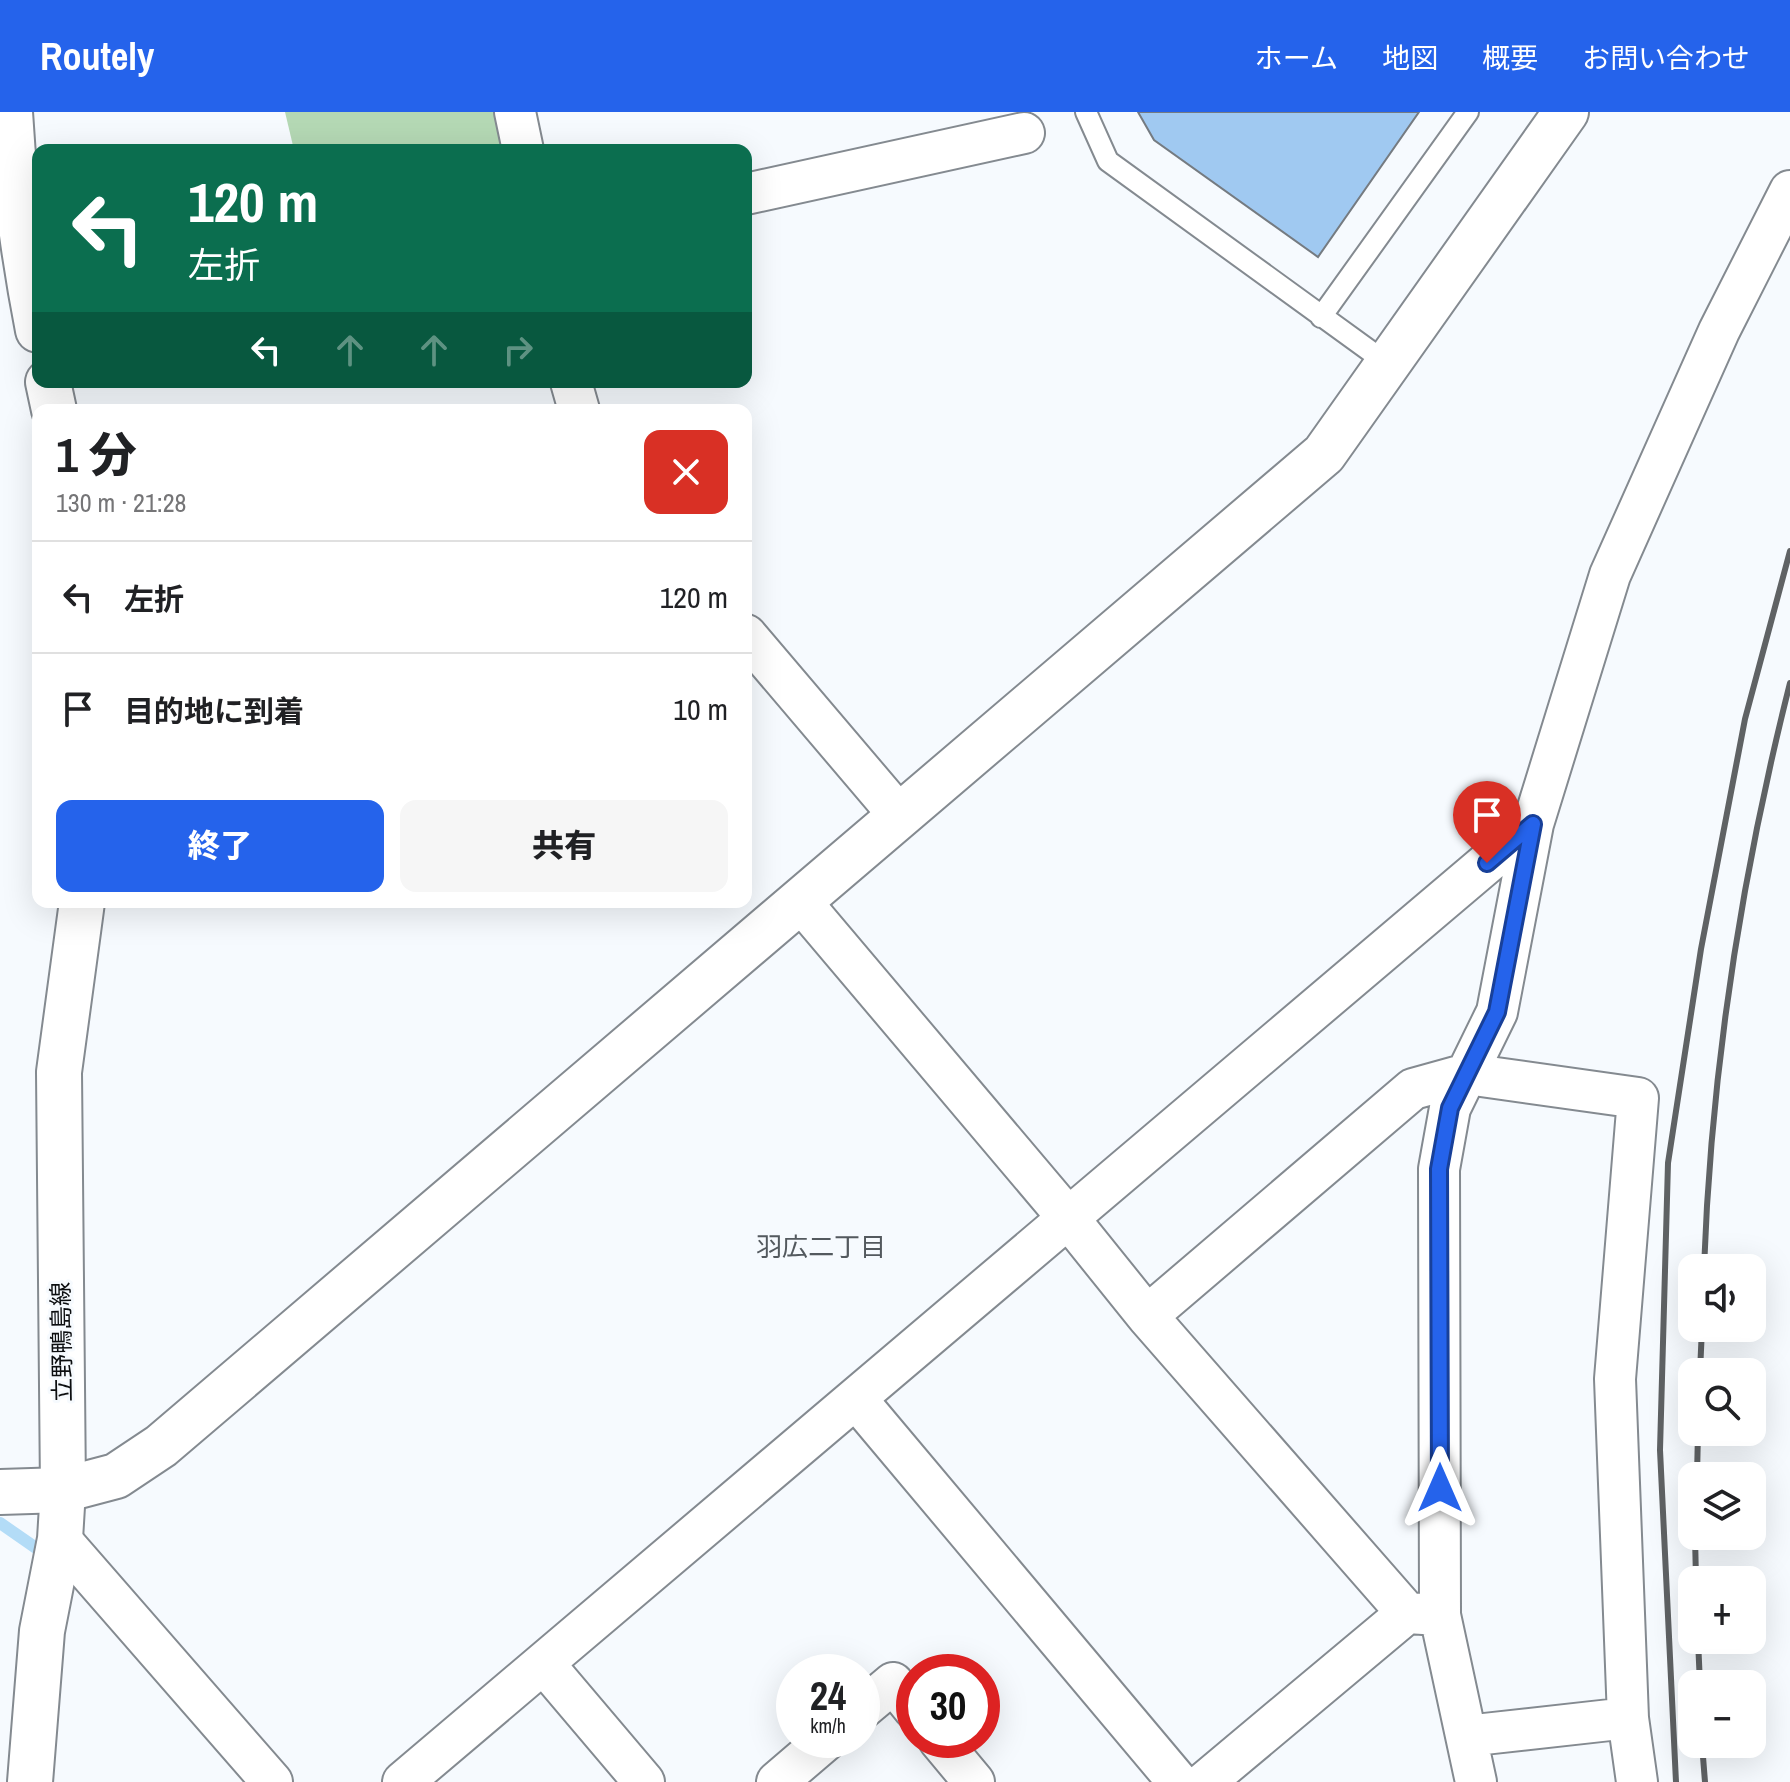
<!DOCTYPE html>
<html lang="ja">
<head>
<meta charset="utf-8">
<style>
	body { margin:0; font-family:"Archivo Narrow","Noto Sans JP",sans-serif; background:#f6f6f6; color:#202124; height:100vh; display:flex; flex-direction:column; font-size:30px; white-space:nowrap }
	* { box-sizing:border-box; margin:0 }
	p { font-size:26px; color:#757577 }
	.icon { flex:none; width:44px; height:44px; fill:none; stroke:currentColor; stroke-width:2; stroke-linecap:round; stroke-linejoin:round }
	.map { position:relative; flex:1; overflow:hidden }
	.panel { position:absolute; left:32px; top:292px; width:720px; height:504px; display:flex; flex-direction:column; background:#fff; border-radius:16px; box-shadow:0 8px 32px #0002 }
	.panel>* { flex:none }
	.top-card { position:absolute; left:32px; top:32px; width:720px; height:244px; border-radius:16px; box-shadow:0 8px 32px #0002; background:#0b6e4f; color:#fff; overflow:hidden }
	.controls { position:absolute; left:1678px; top:1142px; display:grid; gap:16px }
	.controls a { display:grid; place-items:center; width:88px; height:88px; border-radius:16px; background:#fff; box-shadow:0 8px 32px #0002; font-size:40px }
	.speed { position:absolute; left:776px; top:1542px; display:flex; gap:16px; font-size:40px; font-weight:700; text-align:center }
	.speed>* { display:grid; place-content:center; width:104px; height:104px; border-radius:50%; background:#fff; box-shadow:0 8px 32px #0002; line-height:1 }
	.speed small { font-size:20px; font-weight:400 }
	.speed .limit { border:12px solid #d22; background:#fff; color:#111 }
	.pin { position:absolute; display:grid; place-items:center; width:68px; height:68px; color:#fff; margin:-82px -34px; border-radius:50% 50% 50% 0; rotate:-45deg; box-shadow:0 0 8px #0007 }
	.pin .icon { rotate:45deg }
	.me { position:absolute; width:88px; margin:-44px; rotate:0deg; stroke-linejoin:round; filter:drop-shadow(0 0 6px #0008) }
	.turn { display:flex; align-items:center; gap:28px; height:168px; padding:0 24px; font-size:36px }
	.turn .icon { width:104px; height:104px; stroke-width:2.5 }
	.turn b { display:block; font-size:56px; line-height:68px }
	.lanes { display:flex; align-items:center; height:76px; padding:0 24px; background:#0003; justify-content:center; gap:40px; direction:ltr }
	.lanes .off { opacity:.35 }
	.round { display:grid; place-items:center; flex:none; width:84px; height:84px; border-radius:16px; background:#f6f6f6 }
	.head { display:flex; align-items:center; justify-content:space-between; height:136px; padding:0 24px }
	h1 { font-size:48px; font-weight:800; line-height:60px }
	.action { display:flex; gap:16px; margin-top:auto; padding:16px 24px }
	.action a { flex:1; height:92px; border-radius:16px; background:#2563eb; color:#fff; font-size:32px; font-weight:800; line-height:92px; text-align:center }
	.action a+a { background:#f6f6f6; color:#202124 }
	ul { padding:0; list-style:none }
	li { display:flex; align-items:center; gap:24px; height:112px; padding:0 24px; border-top:2px solid #e0e0e0 }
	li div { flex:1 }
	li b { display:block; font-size:30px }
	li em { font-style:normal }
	header { display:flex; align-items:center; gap:48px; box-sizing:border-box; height:112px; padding:0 40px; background:#2563eb; color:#fff }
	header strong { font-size:38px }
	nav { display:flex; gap:44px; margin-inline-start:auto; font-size:28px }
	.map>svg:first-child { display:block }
	.green { fill:#b4d8b4 }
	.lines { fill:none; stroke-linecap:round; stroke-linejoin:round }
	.stream { stroke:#b3dcf7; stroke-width:12 }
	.building { fill:#a0c9f1; stroke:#757b81; stroke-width:2 }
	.service-casing { stroke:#848a90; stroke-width:24 }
	.minor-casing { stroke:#848a90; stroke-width:44 }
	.tertiary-casing { stroke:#848a90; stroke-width:48 }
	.secondary-casing { stroke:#848a90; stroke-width:48 }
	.service { stroke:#fff; stroke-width:20 }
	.minor { stroke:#fff; stroke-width:40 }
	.tertiary { stroke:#fff; stroke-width:44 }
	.secondary { stroke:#fff; stroke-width:44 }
	.rail { stroke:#5f6264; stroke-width:6 }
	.route-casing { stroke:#184099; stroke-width:20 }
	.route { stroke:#2563eb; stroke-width:14 }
	.labels { text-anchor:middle; stroke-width:6; stroke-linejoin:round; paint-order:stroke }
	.street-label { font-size:24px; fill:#0c0e10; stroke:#f6fafe }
	.neighbourhood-label { font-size:26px; fill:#53595e; stroke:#f6fafe }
</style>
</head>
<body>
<header>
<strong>Routely</strong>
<nav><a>ホーム</a><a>地図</a><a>概要</a><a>お問い合わせ</a></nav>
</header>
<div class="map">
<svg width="1790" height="1670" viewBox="0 0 1790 1670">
	<rect width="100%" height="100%" fill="#f6fafe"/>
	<!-- green -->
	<path class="green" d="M285,0H514L522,38H294Z"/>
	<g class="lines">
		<!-- stream -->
		<path class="stream" d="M0,1411L49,1445"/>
	</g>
	<!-- building -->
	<path class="building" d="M1138,0H1419L1318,145L1154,28Z"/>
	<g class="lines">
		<!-- service casing -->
		<g class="service-casing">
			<path id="service" d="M1086,0L1108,49L1388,252
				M1321,205L1468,0"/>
		</g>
		<!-- minor casing -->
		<g class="minor-casing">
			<path id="minor" d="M515,0L523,38
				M746,82L1024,21
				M571,270L579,298
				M746,523L899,703
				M801,790L1069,1107L1147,1204L1407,1501L1440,1503
				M1147,1204L1413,977L1467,962L1638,986L1615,1267L1628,1606L1637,1670
				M857,1288L1178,1670
				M60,1427L272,1670
				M544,1552L644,1670
				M862,1597L893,1571L914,1597
				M1466,1624L1628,1606
				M939,1628L974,1670
				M403,1670L1533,712
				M777,1670L826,1628
				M1205,1670L1407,1501
				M1476,1670L1440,1503L1439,1057L1450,996L1497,900L1533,712L1610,463L1719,219L1790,79"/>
		</g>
		<!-- tertiary casing -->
		<g class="tertiary-casing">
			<path id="tertiary" d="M0,1380L63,1378L116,1364L161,1334L1324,342L1566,0"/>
		</g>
		<!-- secondary casing -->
		<g class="secondary-casing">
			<path id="secondary" d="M10,0C14,73 24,146 38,218
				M48,270L54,298
				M30,1670L42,1519L60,1427L63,1378L59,960L82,790"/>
		</g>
		<!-- service -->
		<use href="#service" class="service"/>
		<!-- minor -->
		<use href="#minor" class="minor"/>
		<!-- tertiary -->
		<use href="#tertiary" class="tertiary"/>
		<!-- secondary -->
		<use href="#secondary" class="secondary"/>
		<!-- rail -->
		<path class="rail" d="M1704,1156C1711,960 1742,761 1790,571
			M1700,1260L1702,1216
			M1697,1364L1698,1320
			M1695,1424L1696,1468
			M1698,1528L1700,1572
			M1702,1632L1705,1670
			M1676,1670L1660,1338L1668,1051L1701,837L1745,607L1790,439"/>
	</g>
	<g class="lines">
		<!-- route casing -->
		<g class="route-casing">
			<path id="route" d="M1440,1376L1439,1057L1450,996L1497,900L1533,712L1487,751"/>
		</g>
		<!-- route -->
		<use href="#route" class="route"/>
	</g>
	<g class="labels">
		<!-- street labels -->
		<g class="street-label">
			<text transform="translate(62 1230) rotate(-91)" y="8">立野鴨島線</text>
		</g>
		<!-- neighbourhood labels -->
		<g class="neighbourhood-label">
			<text x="821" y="1144">羽広二丁目</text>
		</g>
	</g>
</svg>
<div class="controls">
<a><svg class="icon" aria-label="sound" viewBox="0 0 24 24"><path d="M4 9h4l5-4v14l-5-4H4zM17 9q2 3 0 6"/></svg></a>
<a><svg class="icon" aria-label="search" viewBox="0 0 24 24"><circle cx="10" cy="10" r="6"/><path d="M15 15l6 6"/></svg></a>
<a><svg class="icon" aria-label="layers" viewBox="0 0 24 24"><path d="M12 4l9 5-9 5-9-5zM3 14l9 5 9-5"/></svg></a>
<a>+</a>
<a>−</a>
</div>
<div class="speed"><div>24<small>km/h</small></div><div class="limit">30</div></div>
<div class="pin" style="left:1487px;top:751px;background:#d93025"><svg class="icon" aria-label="arrive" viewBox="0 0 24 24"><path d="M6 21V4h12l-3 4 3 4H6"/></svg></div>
<svg class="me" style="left:1440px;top:1376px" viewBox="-20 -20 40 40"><path d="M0-17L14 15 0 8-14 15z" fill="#2563eb" stroke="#fff" stroke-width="4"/></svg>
<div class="top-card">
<div class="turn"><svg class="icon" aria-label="left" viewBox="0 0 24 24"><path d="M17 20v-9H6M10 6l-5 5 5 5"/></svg><div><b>120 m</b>左折</div></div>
<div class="lanes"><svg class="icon" aria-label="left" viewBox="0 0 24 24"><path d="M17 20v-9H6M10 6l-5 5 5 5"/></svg><svg class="icon off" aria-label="ahead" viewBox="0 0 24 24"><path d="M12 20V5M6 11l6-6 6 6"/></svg><svg class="icon off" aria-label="ahead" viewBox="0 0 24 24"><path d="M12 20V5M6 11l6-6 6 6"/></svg><svg class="icon off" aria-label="right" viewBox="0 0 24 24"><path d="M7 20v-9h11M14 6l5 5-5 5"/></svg></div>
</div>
<section class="panel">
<div class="head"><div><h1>1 分</h1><p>130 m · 21:28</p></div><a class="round" style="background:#d93025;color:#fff"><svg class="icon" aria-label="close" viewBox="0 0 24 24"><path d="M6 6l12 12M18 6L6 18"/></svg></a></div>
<ul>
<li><svg class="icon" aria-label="left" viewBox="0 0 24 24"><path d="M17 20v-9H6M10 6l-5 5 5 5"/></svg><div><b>左折</b></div><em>120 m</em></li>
<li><svg class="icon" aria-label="arrive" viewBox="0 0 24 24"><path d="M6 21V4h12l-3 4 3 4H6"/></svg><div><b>目的地に到着</b></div><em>10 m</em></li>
</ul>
<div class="action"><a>終了</a><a>共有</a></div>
</section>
</div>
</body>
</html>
